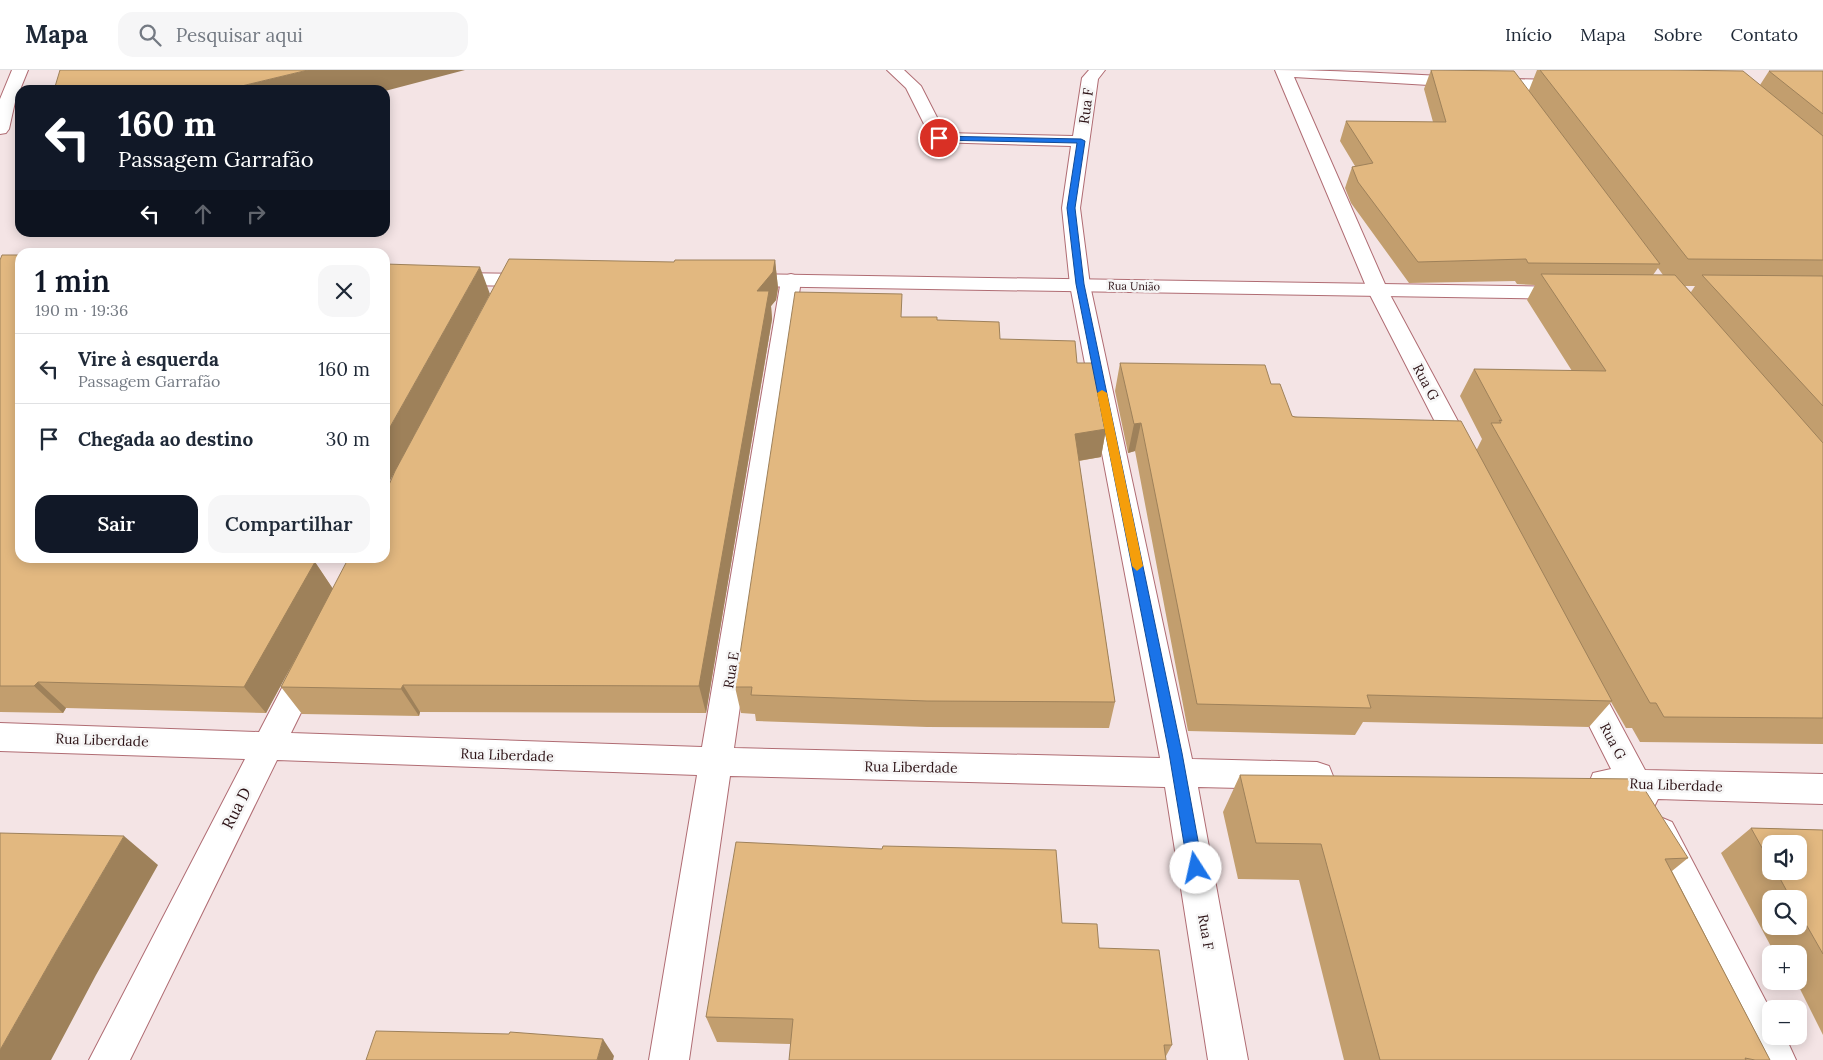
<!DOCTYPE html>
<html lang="pt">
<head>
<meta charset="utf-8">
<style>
	body { margin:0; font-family:Lora,serif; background:#f6f6f7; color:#1f2937; height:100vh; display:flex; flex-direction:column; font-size:19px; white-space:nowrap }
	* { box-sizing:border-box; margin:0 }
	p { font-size:16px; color:#747a83 }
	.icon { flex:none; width:28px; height:28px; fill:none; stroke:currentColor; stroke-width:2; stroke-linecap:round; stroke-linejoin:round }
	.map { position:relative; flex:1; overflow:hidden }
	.sheet { position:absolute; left:15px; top:178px; width:375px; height:315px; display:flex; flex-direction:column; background:#fff; border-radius:15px; box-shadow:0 2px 12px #0003 }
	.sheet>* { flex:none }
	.banner { position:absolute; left:15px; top:15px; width:375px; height:152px; border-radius:15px; box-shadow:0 2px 12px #0003; background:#111827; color:#fff; overflow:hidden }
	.tools { position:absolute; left:1762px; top:765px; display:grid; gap:10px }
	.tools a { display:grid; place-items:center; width:45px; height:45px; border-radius:10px; background:#fff; box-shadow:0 2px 12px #0003; font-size:25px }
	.pin { position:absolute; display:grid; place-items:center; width:42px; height:42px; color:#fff; margin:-21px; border:2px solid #fff; border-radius:50%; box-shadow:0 1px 5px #0007 }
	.me { position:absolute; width:55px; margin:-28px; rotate:350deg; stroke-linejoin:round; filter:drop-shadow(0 0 4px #0008) }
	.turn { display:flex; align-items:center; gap:18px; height:105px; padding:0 20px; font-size:22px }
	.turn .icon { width:65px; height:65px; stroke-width:2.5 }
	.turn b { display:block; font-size:35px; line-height:42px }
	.lanes { display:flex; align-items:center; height:48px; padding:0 20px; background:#0003; justify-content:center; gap:25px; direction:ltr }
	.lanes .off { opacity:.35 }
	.round { display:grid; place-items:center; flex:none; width:52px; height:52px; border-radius:15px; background:#f6f6f7 }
	.overview { display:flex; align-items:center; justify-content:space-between; height:85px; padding:0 20px }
	h1 { font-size:30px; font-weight:600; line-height:38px; color:#111827 }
	.cta { display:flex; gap:10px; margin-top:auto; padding:10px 20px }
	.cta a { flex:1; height:58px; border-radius:15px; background:#111827; color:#fff; font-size:20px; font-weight:600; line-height:58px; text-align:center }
	.cta a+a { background:#f6f6f7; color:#1f2937 }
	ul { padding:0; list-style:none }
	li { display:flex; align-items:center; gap:15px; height:70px; padding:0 20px; border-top:1px solid #e0e1e3 }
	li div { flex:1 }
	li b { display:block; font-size:19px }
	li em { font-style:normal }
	header { display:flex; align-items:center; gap:30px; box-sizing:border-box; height:70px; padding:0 25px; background:#fff; border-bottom:1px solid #e0e1e3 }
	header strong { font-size:24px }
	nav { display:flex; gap:28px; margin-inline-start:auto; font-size:18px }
	.search { width:350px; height:45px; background:#f6f6f7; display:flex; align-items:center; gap:12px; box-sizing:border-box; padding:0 18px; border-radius:15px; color:#747a83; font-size:19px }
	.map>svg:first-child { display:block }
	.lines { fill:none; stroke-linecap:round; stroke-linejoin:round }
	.street-casing { stroke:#b06c73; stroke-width:2 }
	.secondary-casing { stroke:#b06c73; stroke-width:2 }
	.street { fill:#fff; fill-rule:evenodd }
	.secondary { fill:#fff; fill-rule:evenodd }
	.wall { fill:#c29e6e; fill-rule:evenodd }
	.shaded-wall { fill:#9e815a }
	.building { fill:#e2b880; stroke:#9e815a }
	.route { fill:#1a73e8; stroke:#114b97 }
	.slow { fill:#f59e0b }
	.labels { text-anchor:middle; stroke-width:5; stroke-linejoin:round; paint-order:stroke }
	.far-street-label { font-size:11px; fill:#2c1215; stroke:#f6f6f6 }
	.street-label { font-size:14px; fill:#2c1215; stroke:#f6f6f6 }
	.near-street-label { font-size:16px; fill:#2c1215; stroke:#f6f6f6 }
</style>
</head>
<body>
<header>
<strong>Mapa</strong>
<div class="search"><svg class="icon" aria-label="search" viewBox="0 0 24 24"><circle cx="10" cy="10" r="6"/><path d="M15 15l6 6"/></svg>Pesquisar aqui</div>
<nav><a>Início</a><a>Mapa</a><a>Sobre</a><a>Contato</a></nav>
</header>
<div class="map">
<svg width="1823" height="990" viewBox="0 0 1823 990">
	<rect width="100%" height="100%" fill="#f4e4e5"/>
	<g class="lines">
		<!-- street casing -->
		<g class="street-casing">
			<path id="street" d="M887,0H904L921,16L945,63L1073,66L1082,8L1089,0H1105L1098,9L1080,138L1090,215L1192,689L1317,692L1329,696L1333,706L1329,716L1317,720L1198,717L1248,990H1208L1165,717L730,706L689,990H649L697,705L277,690L130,990H89L245,689L0,681V653L259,662L297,589L308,586L319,589L323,598L291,663L702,677L781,210L784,206L791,204L798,206L801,210L734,678L1160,688L1070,215L1062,138L1071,76L933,72L906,18Z
				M1275,0C1373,0 1471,10 1569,10L1575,12L1577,15L1575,18L1569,20H1513L1294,7L1388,221L1475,383L1472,389L1463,391L1454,389L1368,221Z
				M1582,600L1593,603L1645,700L1823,704V734L1658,729L1654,737L1642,742L1630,737L1626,728L1605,727L1593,723L1589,713L1593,703L1611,699L1567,612L1571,603Z
				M1660,747L1672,752L1771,941V966H1785L1796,990H1755L1643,763L1648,752Z"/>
		</g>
		<!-- secondary casing -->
		<g class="secondary-casing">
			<path id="secondary" d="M12,0H28L15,32L9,59L6,63L0,64V29Z
				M385,202L536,204L543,206L546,210L543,214L536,216L385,214Z
				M739,204L1568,217L1575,219L1578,223L1575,227L1568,229L739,216L732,214L729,210L732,206Z"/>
		</g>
		<!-- street -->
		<use href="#street" class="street"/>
		<!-- secondary -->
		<use href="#secondary" class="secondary"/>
	</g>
	<!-- wall -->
	<path class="wall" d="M1431,0L1529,20L1537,0H1670L1760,15L1769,1H1823V674L1640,672L1632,658H1626L1611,632L1589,657L1363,652L1355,665L1188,661L1135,381L1128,383L1115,321L1120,293L1271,314L1292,346L1477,379L1482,369L1460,326L1474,299L1572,301L1527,230L1535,215L1517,214L1515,211L1409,213L1351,133L1345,118L1352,97L1355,96L1340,71L1346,51L1433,52L1424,19ZM1658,198L1663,205H1653ZM1685,216H1695L1691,222Z
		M0,190L254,491L315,492L333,519L354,491L674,192L775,190L778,218L776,230L771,236L772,249L706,643L420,642L419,646L302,644L281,617L292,594L266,643L66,638L63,643L0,642Z
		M902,247L937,250L1077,293L1106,359L1101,387L1079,391L1115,632L1109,658L927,657L756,651L755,644L741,643L735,617Z
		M1240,705L1688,788L1672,801L1770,990H1344L1299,810L1238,809L1223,742Z
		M1751,758L1823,760V965L1796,911H1799V884H1775L1721,783ZM1771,774L1799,801H1771ZM1771,829H1799V856H1771Z
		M1062,853L1099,878L1172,975L1166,986L790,974L717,972L706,947Z"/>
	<!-- shaded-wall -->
	<path class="shaded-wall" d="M308,0H465L385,21L225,20Z
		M775,190L778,218L776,230L771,236L772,249L706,643L699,616L757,221Z
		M480,197L490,224L385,420V366Z
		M1141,353L1135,381L1128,383L1134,354Z
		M1106,359L1101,387L1071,392L1075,364Z
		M220,488H257L238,518L218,491Z
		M315,492L333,519L266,643L244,617Z
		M38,612L66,638L63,643L34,616Z
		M403,615L420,642L419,646L401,619Z
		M124,766L158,795L96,905L51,990H0V980L57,880Z
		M603,969L614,986L613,990H597Z"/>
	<!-- building -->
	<path class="building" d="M60,0H308L225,20H54Z
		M1431,0L1514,1L1660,194L1528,193L1526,189L1418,192L1358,112L1352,97L1373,93L1346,51L1446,52Z
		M1540,0H1670L1743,1L1823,66V190L1688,189Z
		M1769,1H1823V44Z
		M210,180L236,182H209Z
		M2,185H20V488H220L218,491L315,492L244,617L38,612L34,616H0V190Z
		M509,189L674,192L675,190H775L773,202L757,221H769L699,616L403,615L401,619L281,617L347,491H354L356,488H385V424L395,401Z
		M385,194L480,197L385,366Z
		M1541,204L1675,205L1823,373V648L1664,647L1656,633H1650L1491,353H1501L1499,350L1502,351L1474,299L1606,301Z
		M1702,205L1823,206V336Z
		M795,222L902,224L901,247H937V250L999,252L1000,269L1075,271L1077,293H1093L1106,359L1075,364L1115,632L927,631L751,625L752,617H735Z
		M1120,293L1265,295L1271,314H1280L1292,346L1295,347L1461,351L1612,631L1367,625L1371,638L1197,634L1141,353L1134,354Z
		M1240,705L1638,709L1688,788L1665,789L1770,990H1755L1745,988L1746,990H1380L1321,774L1256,773Z
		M1751,758L1823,760V884L1799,842V829H1791L1776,801H1799V774H1771V794Z
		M0,763L124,766L57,880L0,980Z
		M736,772L882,779L883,776L1056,780L1062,853L1097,854L1099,878L1159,880L1172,975H1164L1166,990H789L793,949L706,947Z
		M376,961L509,964L510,962L603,969L597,990H366Z"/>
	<!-- route -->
	<path class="route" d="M937,66L1081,69L1085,71L1075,138L1084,214L1182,683L1203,798L1201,803L1196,805L1191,803L1188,798L1169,683L1076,214L1067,138L1077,73L939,70L937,69Z"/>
	<!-- slow -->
	<path class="slow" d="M1102,320L1107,323L1143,496L1137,501L1132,496L1097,323Z"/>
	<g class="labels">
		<!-- far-street labels -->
		<g class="far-street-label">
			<text transform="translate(1134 216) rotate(1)" y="4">Rua União</text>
		</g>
		<!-- street labels -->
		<g class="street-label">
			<text transform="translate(1086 36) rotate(-82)" y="5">Rua F</text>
			<text transform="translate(1426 312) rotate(62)" y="5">Rua G</text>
			<text transform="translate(731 600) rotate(-81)" y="5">Rua E</text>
			<text transform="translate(102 670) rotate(2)" y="5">Rua Liberdade</text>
			<text transform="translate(1613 671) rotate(62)" y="5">Rua G</text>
			<text transform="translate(507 685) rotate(2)" y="5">Rua Liberdade</text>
			<text transform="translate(911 697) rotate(1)" y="5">Rua Liberdade</text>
			<text transform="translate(1676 715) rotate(2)" y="5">Rua Liberdade</text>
			<text transform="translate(1206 862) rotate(80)" y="5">Rua F</text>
		</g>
		<!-- near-street labels -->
		<g class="near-street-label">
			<text transform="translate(236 738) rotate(-63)" y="6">Rua D</text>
		</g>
	</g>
</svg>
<div class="tools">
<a><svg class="icon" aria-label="sound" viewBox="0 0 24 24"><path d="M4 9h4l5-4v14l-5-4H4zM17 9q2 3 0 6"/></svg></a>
<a><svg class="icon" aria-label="search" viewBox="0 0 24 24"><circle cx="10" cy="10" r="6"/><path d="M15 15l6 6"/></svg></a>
<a>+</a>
<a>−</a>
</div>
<div class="pin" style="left:939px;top:68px;background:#d93025"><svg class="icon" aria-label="arrive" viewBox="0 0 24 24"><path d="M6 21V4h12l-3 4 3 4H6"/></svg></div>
<svg class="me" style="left:1196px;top:798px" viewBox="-20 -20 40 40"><circle r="19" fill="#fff"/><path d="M0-13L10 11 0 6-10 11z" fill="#1a73e8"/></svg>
<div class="banner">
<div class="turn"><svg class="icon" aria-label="left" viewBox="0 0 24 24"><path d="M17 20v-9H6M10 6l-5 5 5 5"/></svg><div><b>160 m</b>Passagem Garrafão</div></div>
<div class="lanes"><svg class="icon" aria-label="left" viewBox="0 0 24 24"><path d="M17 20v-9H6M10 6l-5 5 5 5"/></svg><svg class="icon off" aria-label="ahead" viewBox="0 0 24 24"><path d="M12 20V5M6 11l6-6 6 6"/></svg><svg class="icon off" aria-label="right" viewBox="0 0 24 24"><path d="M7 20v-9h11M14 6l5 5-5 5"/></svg></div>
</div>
<section class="sheet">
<div class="overview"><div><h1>1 min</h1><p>190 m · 19:36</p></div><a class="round"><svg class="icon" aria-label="close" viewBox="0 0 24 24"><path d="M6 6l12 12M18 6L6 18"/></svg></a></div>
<ul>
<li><svg class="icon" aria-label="left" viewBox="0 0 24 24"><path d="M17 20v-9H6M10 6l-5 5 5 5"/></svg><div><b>Vire à esquerda</b><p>Passagem Garrafão</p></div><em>160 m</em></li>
<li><svg class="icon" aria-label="arrive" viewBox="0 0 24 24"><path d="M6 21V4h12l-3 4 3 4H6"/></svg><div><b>Chegada ao destino</b></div><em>30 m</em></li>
</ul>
<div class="cta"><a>Sair</a><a>Compartilhar</a></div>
</section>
</div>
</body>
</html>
